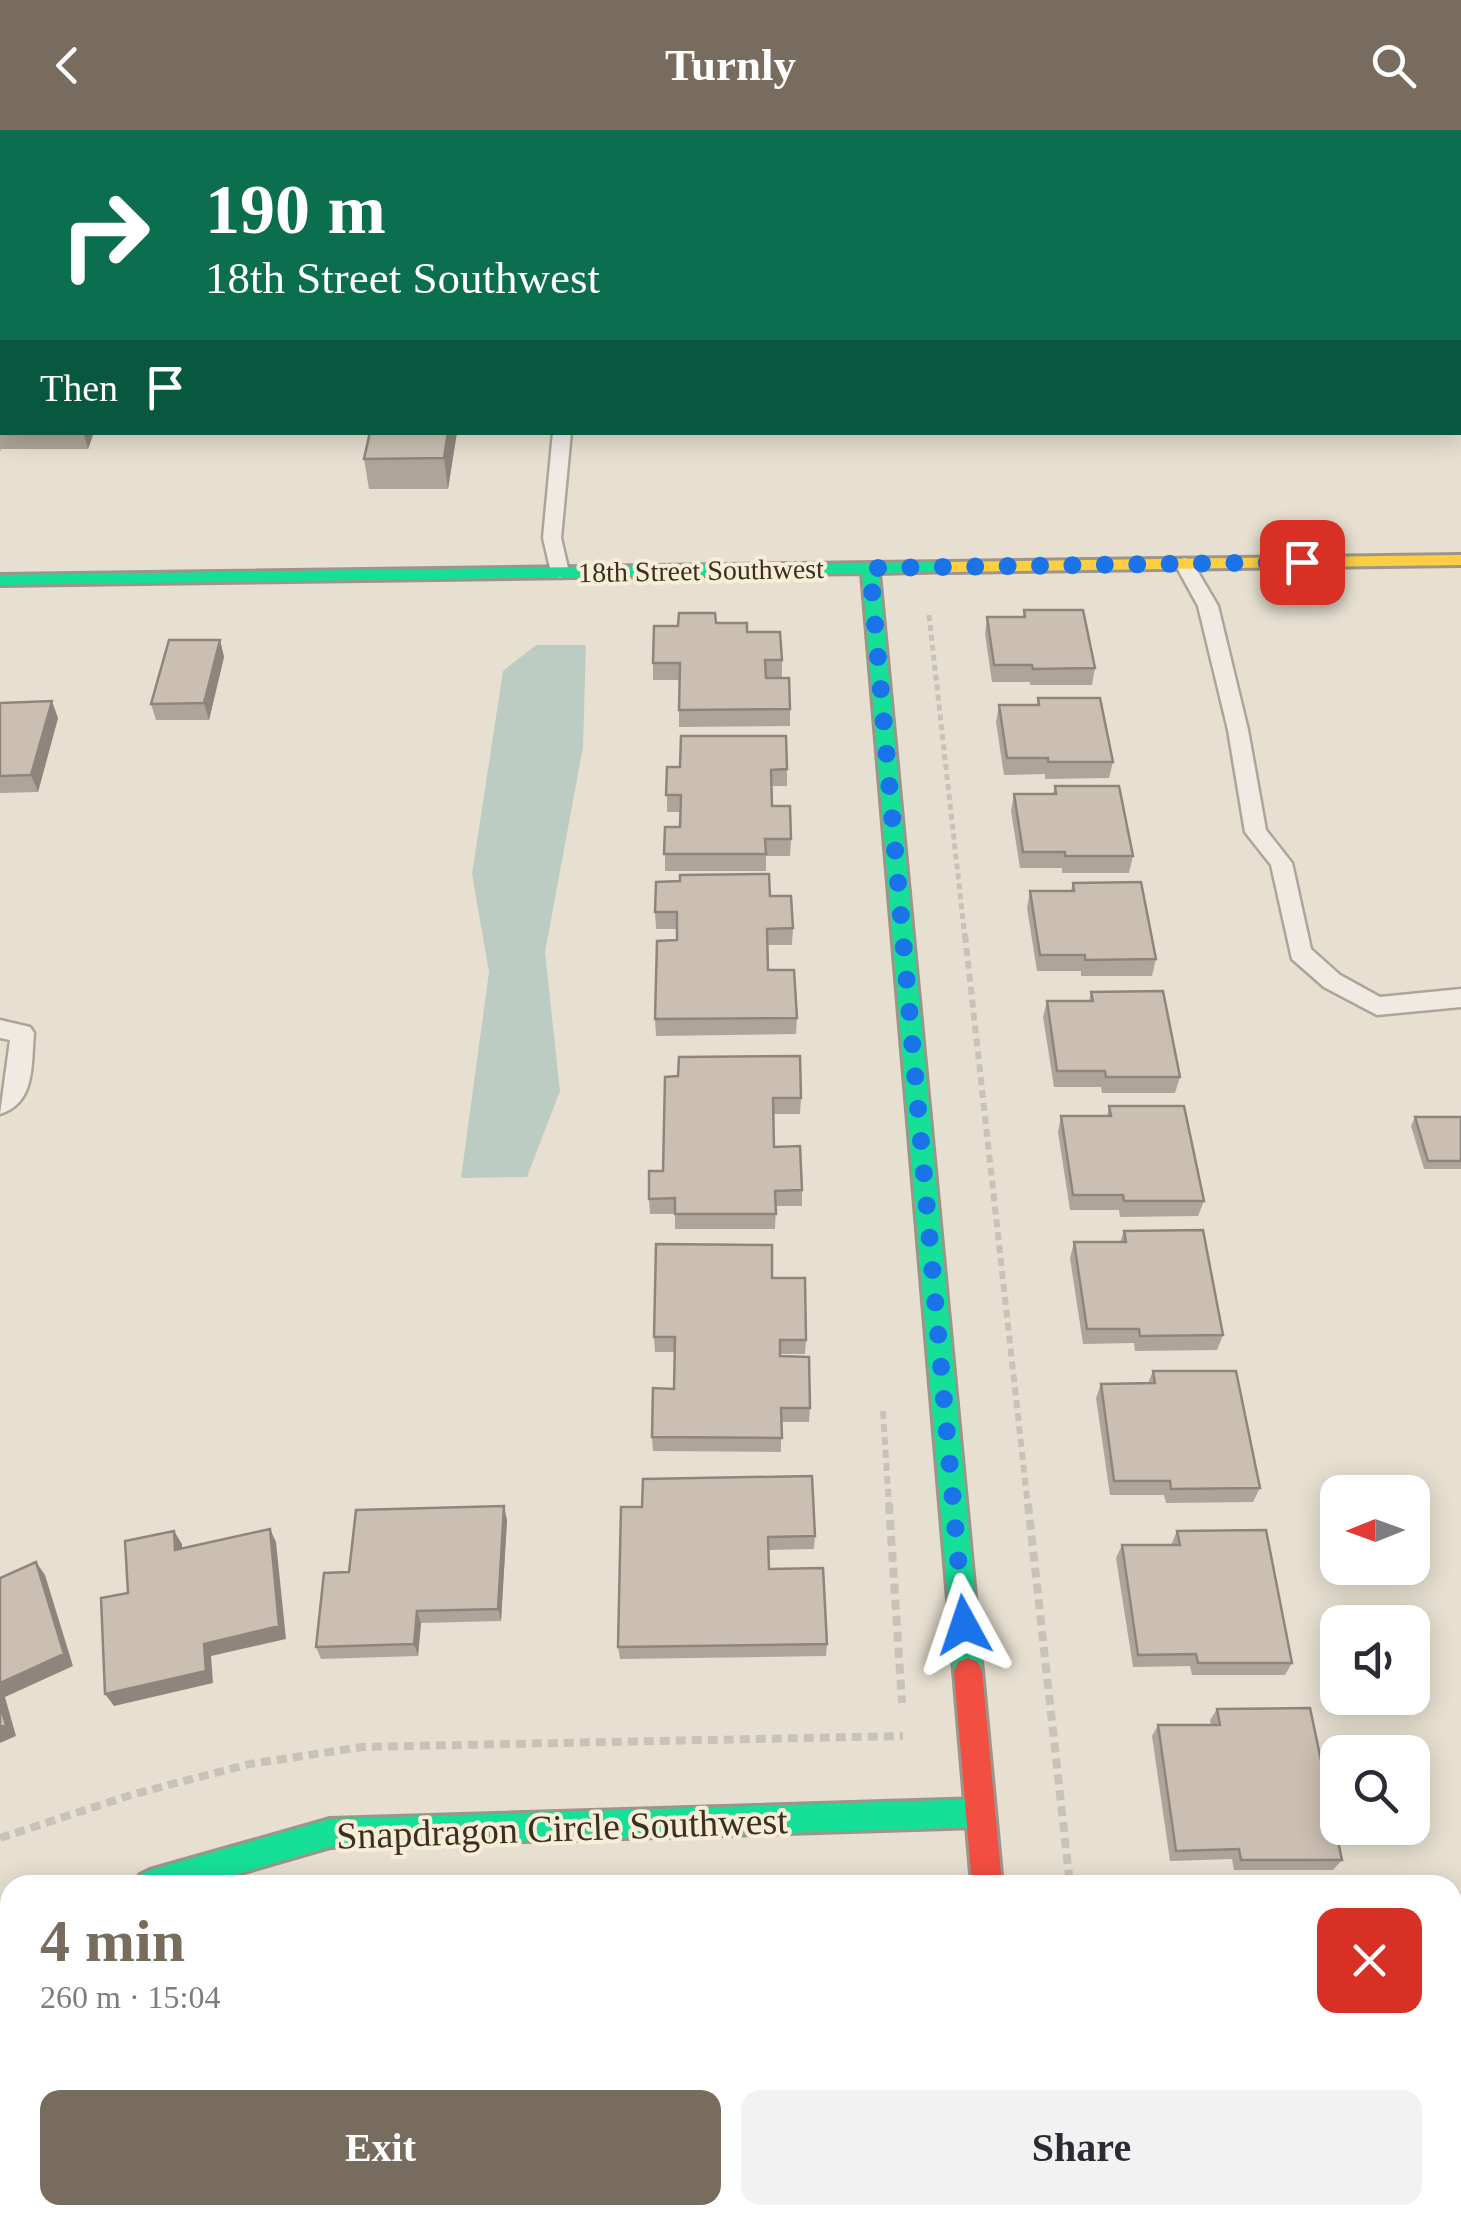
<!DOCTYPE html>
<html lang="en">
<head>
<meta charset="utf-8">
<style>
	body { margin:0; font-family:"Times New Roman",serif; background:#f2f2f3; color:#2b2b33; height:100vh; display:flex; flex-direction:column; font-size:38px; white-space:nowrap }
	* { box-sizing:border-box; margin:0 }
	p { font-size:32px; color:#7c7c81 }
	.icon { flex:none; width:55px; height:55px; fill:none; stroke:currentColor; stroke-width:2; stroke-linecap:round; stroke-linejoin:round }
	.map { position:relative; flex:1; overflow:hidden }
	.panel { position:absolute; left:0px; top:1745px; width:1462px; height:350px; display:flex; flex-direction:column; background:#fff; border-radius:30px 30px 0 0; box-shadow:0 5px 25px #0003 }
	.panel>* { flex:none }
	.top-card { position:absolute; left:0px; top:0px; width:1462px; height:305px; box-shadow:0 5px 25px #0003; background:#0b6e4f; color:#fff; overflow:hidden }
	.needle { width:65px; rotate:269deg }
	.tools { position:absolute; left:1320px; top:1345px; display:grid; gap:20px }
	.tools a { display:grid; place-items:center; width:110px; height:110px; border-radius:20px; background:#fff; box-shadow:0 5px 25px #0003; font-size:50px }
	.pin { position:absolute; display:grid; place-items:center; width:85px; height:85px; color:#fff; margin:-42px; border-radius:20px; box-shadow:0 5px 15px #0006 }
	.me { position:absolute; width:110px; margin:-55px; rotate:355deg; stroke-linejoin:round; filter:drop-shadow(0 0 8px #0008) }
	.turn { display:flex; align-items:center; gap:35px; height:210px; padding:0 40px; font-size:45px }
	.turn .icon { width:130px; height:130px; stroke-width:2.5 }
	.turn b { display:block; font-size:70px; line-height:85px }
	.then { display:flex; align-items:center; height:95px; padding:0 40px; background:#0003; gap:20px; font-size:38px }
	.round { display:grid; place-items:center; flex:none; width:105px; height:105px; border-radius:20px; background:#f2f2f3 }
	.summary { display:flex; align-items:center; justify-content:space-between; height:170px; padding:0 40px }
	h1 { font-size:60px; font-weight:600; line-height:75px; color:#786c5e }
	.action { display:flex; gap:20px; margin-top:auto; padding:20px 40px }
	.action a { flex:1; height:115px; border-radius:20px; background:#786c5e; color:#fff; font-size:40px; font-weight:600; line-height:115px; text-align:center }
	.action a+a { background:#f2f2f3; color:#2b2b33 }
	header { display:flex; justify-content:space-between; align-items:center; height:130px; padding:0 40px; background:#786c5e; color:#fff; font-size:45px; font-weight:600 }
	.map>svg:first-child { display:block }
	.water { fill:#bcccc2 }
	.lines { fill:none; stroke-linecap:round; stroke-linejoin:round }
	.lane-casing { stroke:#ada599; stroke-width:5 }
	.street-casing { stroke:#ada599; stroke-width:5 }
	.fast-casing { stroke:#9c958a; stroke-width:6 }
	.slow-casing { stroke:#9c958a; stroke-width:6 }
	.jam-casing { stroke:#9c958a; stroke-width:6 }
	.path-far2 { stroke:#c8c2b9; stroke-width:5; stroke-dasharray:6 4; stroke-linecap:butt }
	.path-far1 { stroke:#c8c2b9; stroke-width:6; stroke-dasharray:8 5; stroke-linecap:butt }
	.path { stroke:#c8c2b9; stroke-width:8; stroke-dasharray:10 6; stroke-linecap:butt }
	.lane { fill:#efebe3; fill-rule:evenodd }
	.street { fill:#efebe3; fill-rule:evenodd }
	.fast { fill:#16e098; fill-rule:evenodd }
	.slow { fill:#ffcf43; fill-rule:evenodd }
	.jam { fill:#f24e42; fill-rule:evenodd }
	.rail { stroke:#afaaa2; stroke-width:5; stroke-dasharray:11 11; stroke-linecap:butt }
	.wall { fill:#afa499 }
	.shaded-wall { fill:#8e867d }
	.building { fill:#cbbfb2; stroke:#8e867d; stroke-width:2.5 }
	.route { stroke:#1a73e8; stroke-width:18; stroke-dasharray:0 32.4 }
	.labels { text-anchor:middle; stroke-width:8; stroke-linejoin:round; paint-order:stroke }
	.far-street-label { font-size:28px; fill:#3d2e20; stroke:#f7eed8 }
	.near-street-label { font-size:38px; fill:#3d2e20; stroke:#f7eed8 }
</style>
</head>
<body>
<header><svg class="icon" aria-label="back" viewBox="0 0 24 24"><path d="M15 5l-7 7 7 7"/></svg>Turnly<svg class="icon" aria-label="search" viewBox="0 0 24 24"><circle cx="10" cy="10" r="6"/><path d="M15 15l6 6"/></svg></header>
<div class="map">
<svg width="1461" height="2095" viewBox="0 0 1461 2095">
	<rect width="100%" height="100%" fill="#e7e0d1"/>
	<!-- water -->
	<path class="water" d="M536,515H586L583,617L545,822L560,961L527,1047L461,1048L489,842L472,744L503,541Z"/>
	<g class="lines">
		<!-- lane casing -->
		<g class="lane-casing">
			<path id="lane" d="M241,0H280L281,2H243Z
				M1460,63H1461V71H1460Z
				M0,68H2V76H0Z
				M553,302H571L561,408L569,442L560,448L551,442L543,408Z
				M1184,428L1191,430L1218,476L1248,600L1266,700L1292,733L1311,819L1340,845L1380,867L1461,859V877L1377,885L1324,857L1292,829L1271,735L1245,702L1228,600L1198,476L1175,434Z
				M0,890L30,897L34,903C31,934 36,973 0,984L10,910L0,908Z"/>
		</g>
		<!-- street casing -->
		<g class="street-casing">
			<path id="street" d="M10,1777V1843L0,1847V1781Z
				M982,2085H1054L1055,2095H983Z"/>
		</g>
		<!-- fast casing -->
		<g class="fast-casing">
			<path id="fast" d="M948,432L954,433V441L879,443L982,1541L978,1550L968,1554L958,1550L954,1541L862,443L0,455V445Z
				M980,1669L990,1673L994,1683L990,1693L980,1697L330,1717L200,1755H135L140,1745L150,1740L330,1689Z"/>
		</g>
		<!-- slow casing -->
		<g class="slow-casing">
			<path id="slow" d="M1461,425V435L948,442L940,437L948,432Z"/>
		</g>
		<!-- jam casing -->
		<g class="jam-casing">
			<path id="jam" d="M968,1528L978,1532L982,1541L1002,1755H972L954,1541L958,1532Z"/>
		</g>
		<!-- path-far2 -->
		<path class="path-far2" d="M929,485L965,808"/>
		<!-- path-far1 -->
		<path class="path-far1" d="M965,805L1028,1377
			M883,1281L889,1377"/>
		<!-- path -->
		<path class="path" d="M889,1374L902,1573
			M1028,1374L1070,1755
			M0,1708L134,1664L250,1634L362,1617L903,1606
			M931,2085L932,2095
			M1108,2085L1109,2095"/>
		<!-- lane -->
		<use href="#lane" class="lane"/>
		<!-- street -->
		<use href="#street" class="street"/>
		<!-- fast -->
		<use href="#fast" class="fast"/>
		<!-- slow -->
		<use href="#slow" class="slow"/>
		<!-- jam -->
		<use href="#jam" class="jam"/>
		<!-- rail -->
		<path class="rail" d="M94,0L121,2
			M703,0L742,2"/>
	</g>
	<!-- wall -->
	<path class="wall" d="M0,74H2V302H94L88,319H1L0,322Z
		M234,302H457L448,359H369L364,329L369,303Z
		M1024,480L1095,538L1092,555H1030V552H992L985,504L987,487H1023Z
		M716,493L747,502L782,530V547L790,579V596L679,597V550H653V533L678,496Z
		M220,510L224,527L209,590H156L151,574Z
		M1038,568L1113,632L1109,648L1045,649V644L1004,645L996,592L999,575H1037Z
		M0,573L58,588L38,662L0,663Z
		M667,637L787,639V656H772V676L791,709L790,726H766V741H665V697H680L681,682H667Z
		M1055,656L1133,726L1129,743H1062V738H1020L1011,681L1014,664H1053Z
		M1073,753L1156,829L1152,846H1081V841H1037L1027,778L1030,761H1071Z
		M770,766L793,798L792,815H767L768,840L797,888L796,904L656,906L655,889L677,810V799H656L655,782Z
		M1091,862L1180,947L1175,963H1102L1101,957H1054L1043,887L1047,871H1089Z
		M665,947L801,968L800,984H773L774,1017L802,1060V1076H776L775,1099H675V1084H650L649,1069L663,1041Z
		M1109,976L1204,1071L1198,1086L1120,1087L1119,1080H1070L1058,1002L1061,986H1107Z
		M1415,987H1461V1039H1424L1411,996Z
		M1124,1101L1223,1205L1217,1220L1135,1221L1134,1213L1083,1214L1070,1128L1074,1112H1120Z
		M772,1148L806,1210L805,1224H780V1226L810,1278L809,1292H781V1322L653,1321L652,1307L674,1259L675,1222H655L654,1207Z
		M1153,1241L1260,1358L1253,1372L1166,1373L1164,1365H1110L1096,1268L1101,1254L1148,1253Z
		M621,1377L815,1406L814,1419L768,1420L769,1439L827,1514L826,1526L620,1529L618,1517Z
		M507,1390L501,1491L421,1493L418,1526L321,1529L316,1517L349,1442Z
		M1177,1401L1292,1533L1285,1545H1192L1190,1536L1133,1537L1116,1428L1122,1415H1171Z
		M1217,1579L1342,1730L1333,1740H1234L1232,1729L1170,1731L1152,1606L1158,1595H1211L1210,1590Z
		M154,2085H433V2095L367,2091L224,2095H152Z
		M1210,2085H1401L1403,2095H1211Z"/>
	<!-- shaded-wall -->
	<path class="shaded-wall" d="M83,302H94L88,319Z
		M448,302H457L448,359L444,328Z
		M220,510L224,527L209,590L204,573Z
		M52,571L58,588L38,662L31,645Z
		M504,1376L507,1390L501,1491L498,1479Z
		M270,1399L276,1412L286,1509L211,1526L213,1553L114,1576L105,1564Z
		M174,1401L182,1414V1433L175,1420Z
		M36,1432L45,1445L73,1536L5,1567L16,1606L0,1613V1553Z
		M417,1481L421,1493L418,1526L414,1514Z
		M107,2085H116L118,2095H109Z
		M428,2085H433V2095H427Z"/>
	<!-- building -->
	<path class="building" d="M0,74H2V289H0Z
		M370,302H448L444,328L364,329Z
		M1024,480H1083L1095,538L1033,539L1032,535H994L987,487H1025Z
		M679,483H715L716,493H747V502H780L782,530H765L766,548H789L790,579L679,580L680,533H653L654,496H678Z
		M169,510H220L204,573L151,574Z
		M1038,568H1100L1113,632H1048V628H1007L999,575H1039Z
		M52,571L31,645L0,646V573Z
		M681,606H786L787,639L771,640L772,676H790L791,709H765L766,724H664L665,697H680L681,665H666L667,637H680Z
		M1055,656H1119L1133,726H1065V722H1023L1014,664H1056Z
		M769,744L770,766H791L793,798L767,799L768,840H794L797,888L655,889L657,811L677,810V782H655L656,752L680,751V745Z
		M1141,752L1156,829L1085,830V825H1040L1030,761H1074L1073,753Z
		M1163,861L1180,947H1106L1105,941H1057L1047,871H1093L1091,862Z
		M800,926L801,968H773L774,1017L800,1016L802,1060L775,1061L776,1084H675V1068L649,1069V1041H663L665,947L678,946L679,927Z
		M1109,976H1184L1204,1071H1124L1123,1065H1073L1061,986H1111Z
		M1415,987H1461V1031H1428Z
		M1203,1100L1223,1205L1140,1206L1139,1199H1087L1074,1112H1126L1124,1101Z
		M656,1114L772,1115V1148H805L806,1210H780V1226L809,1227L810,1278H781L782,1308L652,1307L653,1258L674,1259L675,1207H654Z
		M1153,1241H1236L1260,1358L1171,1359L1170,1351H1114L1101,1254L1155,1253Z
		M812,1346L815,1406L768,1407L769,1439L823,1438L827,1514L618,1517L621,1377H642L643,1349Z
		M504,1376L498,1479L417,1481L414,1514L316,1517L324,1443L349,1442L356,1380Z
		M270,1399L279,1496L204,1514L206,1541L105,1564L101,1468L128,1463L125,1411L174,1401L175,1420Z
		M1266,1400L1292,1533H1198L1196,1524L1138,1525L1122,1415H1180L1177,1401Z
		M36,1432L64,1524L0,1553V1448Z
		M0,1575L6,1595L0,1597Z
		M1310,1578L1342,1730H1241L1239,1719L1176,1721L1158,1595H1220L1217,1579Z
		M10,1959V2085H75V2088L82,2085H107L109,2095H0V1963Z
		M154,2085H428L427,2095H367V2085L215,2089V2095H152Z
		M651,2085H839V2095H650Z
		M1218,2085H1401L1403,2095H1220Z"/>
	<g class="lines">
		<!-- route -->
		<path class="route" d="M964,1495L870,438L1302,432"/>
	</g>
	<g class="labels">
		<!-- far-street labels -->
		<g class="far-street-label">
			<text transform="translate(701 440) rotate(-1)" y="10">18th Street Southwest</text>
		</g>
		<!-- near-street labels -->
		<g class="near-street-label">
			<text transform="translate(562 1698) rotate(-2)" y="13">Snapdragon Circle Southwest</text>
		</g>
	</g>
</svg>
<div class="tools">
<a><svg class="needle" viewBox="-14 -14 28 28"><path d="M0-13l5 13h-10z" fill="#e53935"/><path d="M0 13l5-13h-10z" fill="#7c7c81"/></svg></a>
<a><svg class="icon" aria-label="sound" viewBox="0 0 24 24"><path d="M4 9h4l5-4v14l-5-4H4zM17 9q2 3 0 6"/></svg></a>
<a><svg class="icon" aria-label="search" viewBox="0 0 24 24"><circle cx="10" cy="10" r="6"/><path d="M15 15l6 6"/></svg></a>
</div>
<div class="pin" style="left:1302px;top:432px;background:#d93025"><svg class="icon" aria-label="arrive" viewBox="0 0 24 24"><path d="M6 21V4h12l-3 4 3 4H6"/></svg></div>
<svg class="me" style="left:964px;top:1495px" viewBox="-20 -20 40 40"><path d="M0-17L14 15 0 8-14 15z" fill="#1a73e8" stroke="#fff" stroke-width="4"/></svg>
<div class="top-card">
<div class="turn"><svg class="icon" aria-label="right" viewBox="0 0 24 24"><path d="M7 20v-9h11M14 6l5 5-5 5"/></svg><div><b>190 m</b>18th Street Southwest</div></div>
<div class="then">Then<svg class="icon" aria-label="arrive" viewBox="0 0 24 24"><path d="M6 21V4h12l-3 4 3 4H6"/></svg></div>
</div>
<section class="panel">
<div class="summary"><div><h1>4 min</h1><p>260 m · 15:04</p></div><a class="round" style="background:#d93025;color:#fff"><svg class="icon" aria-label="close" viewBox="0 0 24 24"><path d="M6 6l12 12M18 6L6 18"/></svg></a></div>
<div class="action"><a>Exit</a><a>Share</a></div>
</section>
</div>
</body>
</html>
